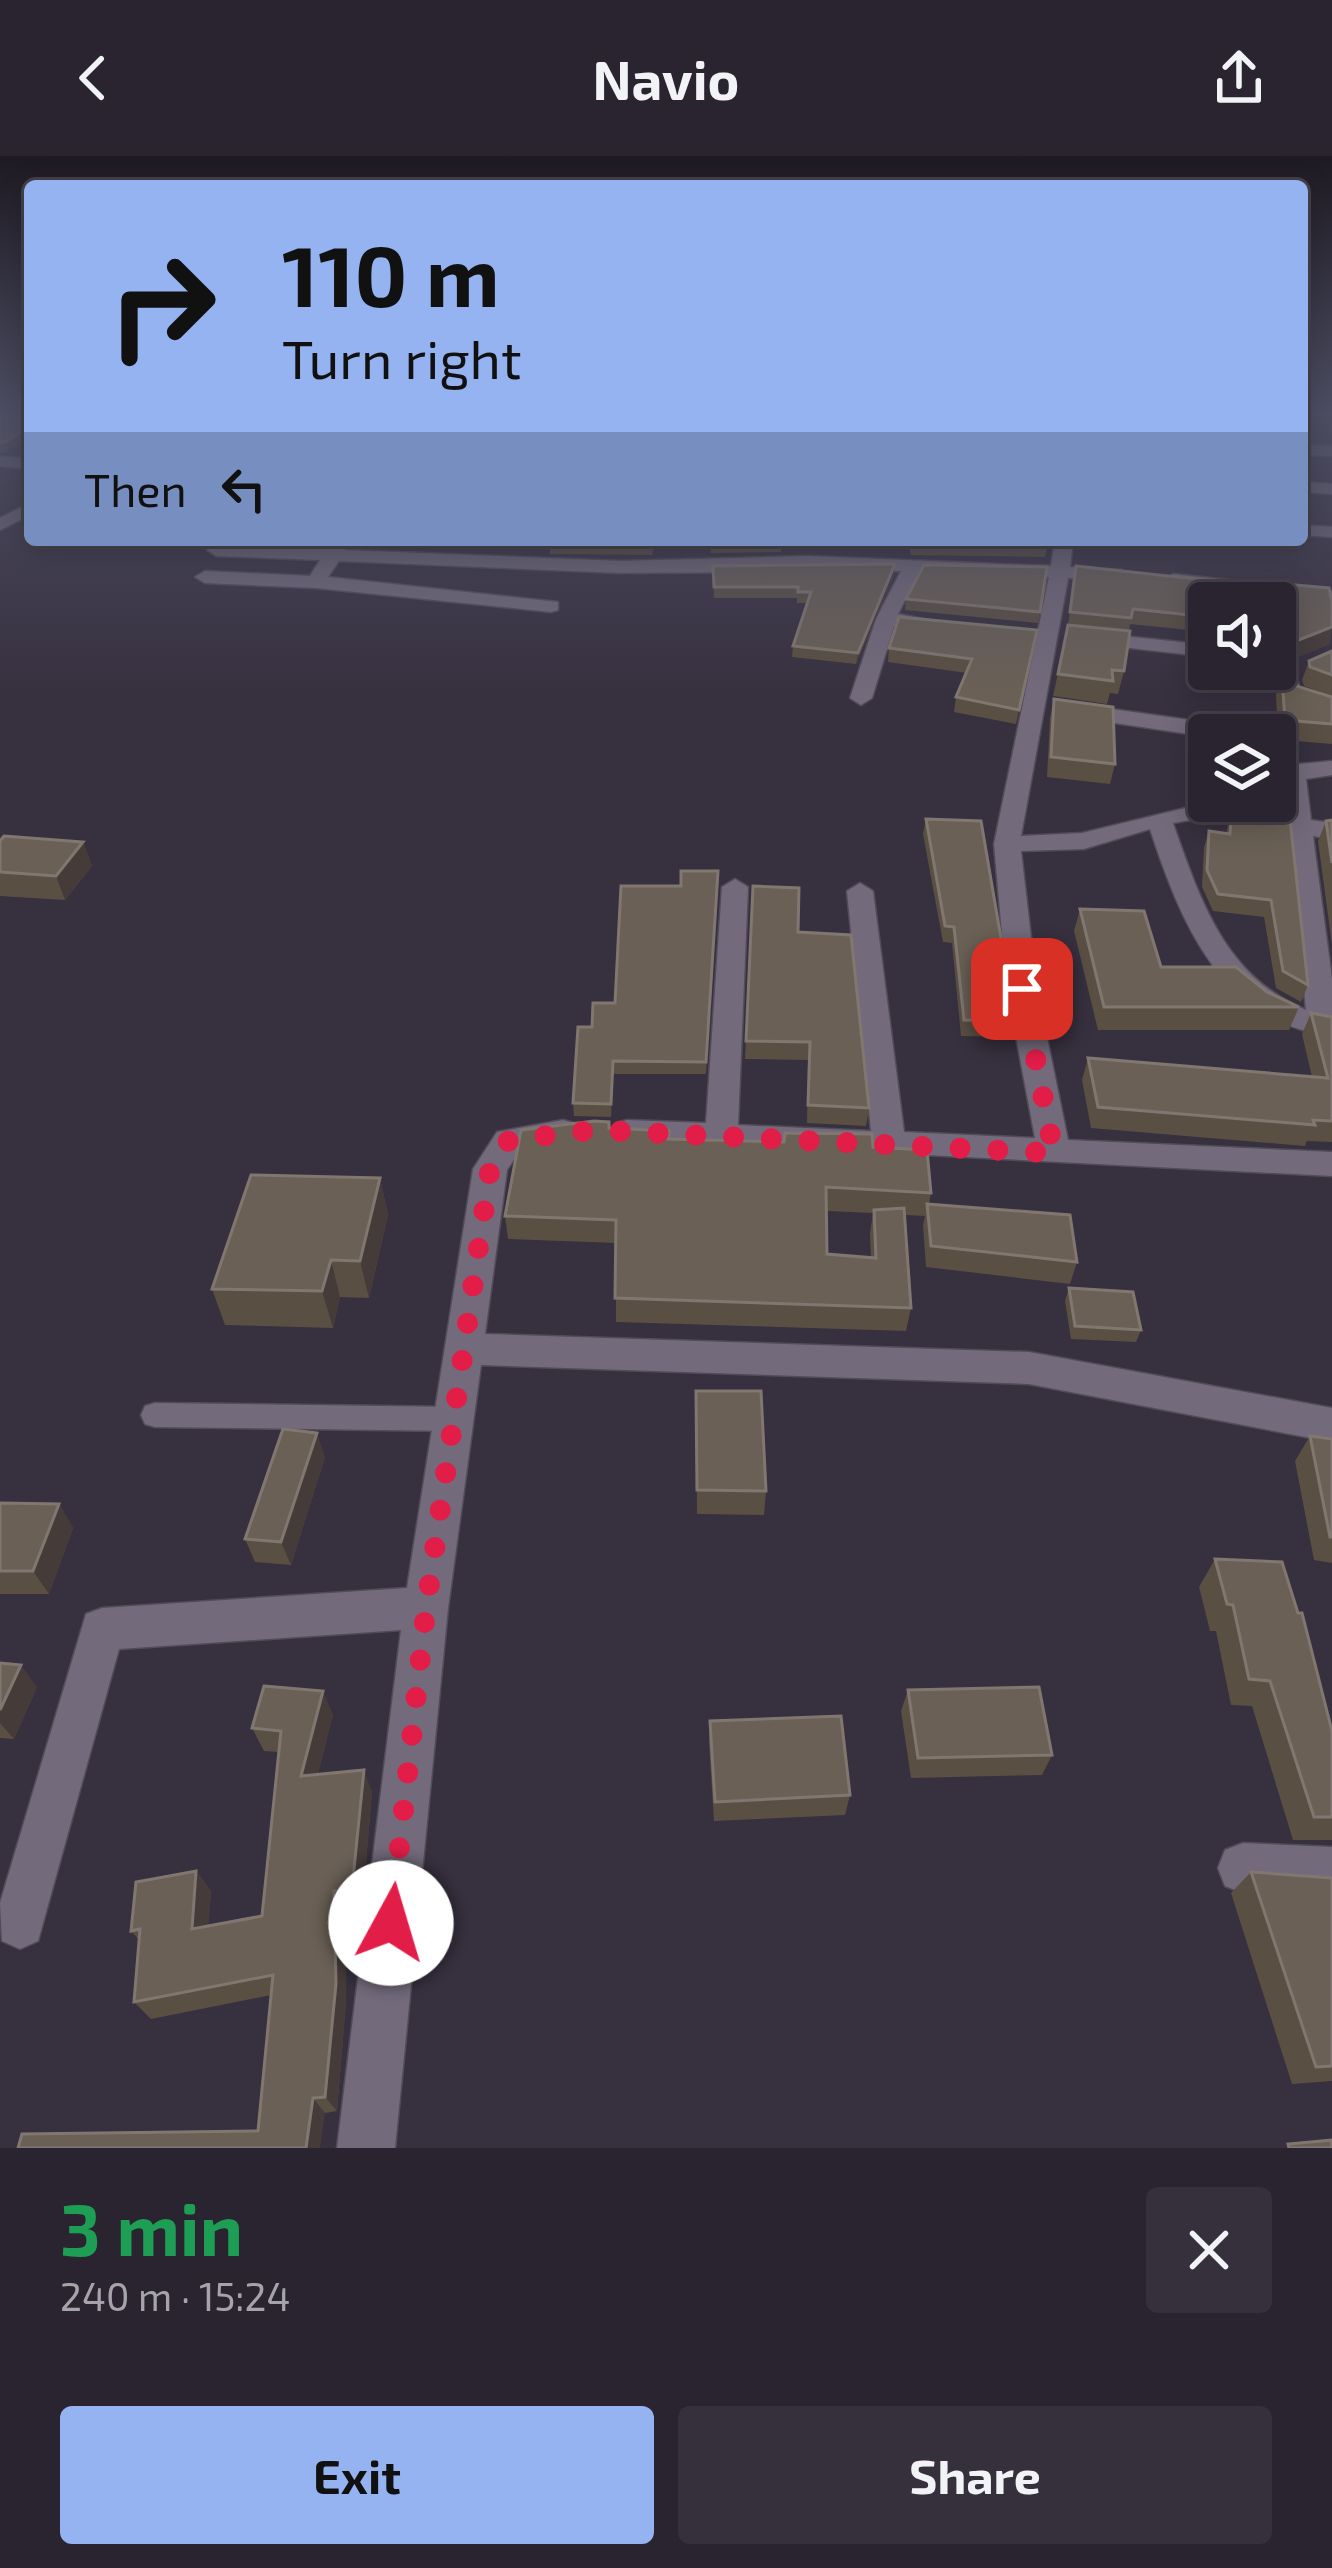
<!DOCTYPE html>
<html lang="en">
<head>
<meta charset="utf-8">
<style>
	body { margin:0; font-family:"Exo 2",sans-serif; background:#35303b; color:#f1f3f6; height:100vh; display:flex; flex-direction:column; font-size:45px; white-space:nowrap }
	* { box-sizing:border-box; margin:0 }
	p { font-size:39px; color:#a5a4aa }
	.icon { flex:none; width:66px; height:66px; fill:none; stroke:currentColor; stroke-width:2; stroke-linecap:round; stroke-linejoin:round }
	.map { position:relative; height:1992px; overflow:hidden }
	.details { display:flex; flex-direction:column; background:#29242f; flex:1 }
	.details>* { flex:none }
	.guide { position:absolute; left:24px; top:24px; width:1284px; height:366px; border-radius:12px; box-shadow:0 6px 30px #0003,0 0 0 3px #45414b; background:#95b2f1; color:#111; overflow:hidden }
	.controls { position:absolute; left:1188px; top:426px; display:grid; gap:24px }
	.controls a { display:grid; place-items:center; width:108px; height:108px; border-radius:12px; background:#29242f; box-shadow:0 6px 30px #0003,0 0 0 3px #45414b; font-size:60px }
	.pin { position:absolute; display:grid; place-items:center; width:102px; height:102px; color:#fff; margin:-51px; border-radius:24px; box-shadow:0 6px 18px #0006 }
	.me { position:absolute; width:132px; margin:-66px; rotate:6deg; stroke-linejoin:round; filter:drop-shadow(0 0 9px #0008) }
	.turn { display:flex; align-items:center; gap:42px; height:252px; padding:0 60px; font-size:54px }
	.turn .icon { width:156px; height:156px; stroke-width:2.5 }
	.turn b { display:block; font-size:84px; line-height:102px }
	.then { display:flex; align-items:center; height:114px; padding:0 60px; background:#0003; gap:24px; font-size:45px }
	.round { display:grid; place-items:center; flex:none; width:126px; height:126px; border-radius:12px; background:#35303b }
	.summary { display:flex; align-items:center; justify-content:space-between; height:204px; padding:0 60px }
	h1 { font-size:72px; font-weight:700; line-height:90px; color:#1e9e55 }
	.primary-button { display:flex; gap:24px; margin-top:auto; padding:24px 60px }
	.primary-button a { flex:1; height:138px; border-radius:12px; background:#95b2f1; color:#111; font-size:48px; font-weight:700; line-height:138px; text-align:center }
	.primary-button a+a { background:#35303b; color:#f1f3f6 }
	header { display:flex; justify-content:space-between; align-items:center; height:156px; padding:0 60px; background:#29242f; font-size:54px; font-weight:700 }
	.map>svg:first-child { display:block }
	.lines { fill:none; stroke-linecap:round; stroke-linejoin:round }
	.service-casing { stroke:#514c58; stroke-width:3 }
	.minor-casing { stroke:#514c58; stroke-width:3 }
	.service { fill:#736b7c; fill-rule:evenodd }
	.minor { fill:#736b7c; fill-rule:evenodd }
	.wall { fill:#5a4f43; fill-rule:evenodd }
	.shaded-wall { fill:#453b39 }
	.building { fill:#6a6056; stroke:#807770; stroke-width:3 }
	.route { stroke:#e11d48; stroke-width:21; stroke-dasharray:0 37.8 }
</style>
</head>
<body>
<header><svg class="icon" aria-label="back" viewBox="0 0 24 24"><path d="M15 5l-7 7 7 7"/></svg>Navio<svg class="icon" aria-label="share" viewBox="0 0 24 24"><path d="M12 15V3M7 8l5-5 5 5M5 13v7h14v-7"/></svg></header>
<div class="map">
<svg width="1332" height="1992" viewBox="0 0 1332 1992">
	<rect width="100%" height="100%" fill="#37303f"/>
	<g class="lines">
		<!-- service casing -->
		<g class="service-casing">
			<path id="service" d="M155,1247L455,1251L465,1254L469,1263L465,1272L455,1275L155,1271L145,1268L141,1259L145,1250Z"/>
		</g>
		<!-- minor casing -->
		<g class="minor-casing">
			<path id="minor" d="M1302,289L1332,290V300L1302,299Z
				M0,300L30,303V313L0,310Z
				M1302,326L1332,328V338L1302,336Z
				M30,347V359L0,374V362Z
				M1302,369L1332,371V381L1302,379Z
				M333,384H349L345,394L620,405L808,400L1051,410L1055,384H1073L1070,411L1122,414V422L1115,424L1068,422L1021,680L1082,677L1202,648L1286,660L1282,623L1288,609L1332,605V619L1306,623L1311,664L1332,667V683L1313,680L1332,823V880C1221,867 1181,767 1150,673L1084,693L1021,695L1037,833L1068,984L1332,996V1020L616,983L611,975L616,967L627,964L706,967L722,731L735,723L748,731L738,969L871,975L847,735L860,727L873,735L904,976L1035,982L1007,833L994,688L1049,421L919,416L898,458L954,469L944,475L894,470L872,542L861,549L850,542L876,463L901,415L620,417L339,405L328,421L558,446V454L551,456L316,432L205,427L195,421L205,415L310,420L320,404L216,400L207,394L216,388L327,393ZM1202,662L1288,676L1306,854C1225,821 1200,744 1173,667Z
				M1173,418L1332,435V447L1166,428L1163,424Z
				M1085,476L1209,489V501L1078,486V478Z
				M1275,499L1294,513L1300,533L1332,544V559L1282,542L1270,513H1275Z
				M1069,547L1246,572L1257,579L1209,581L1061,559V549Z
				M563,964L574,967L579,975L574,983L520,994L507,1014L485,1178L1029,1196L1332,1252V1286L1029,1228L481,1209L448,1452L395,1992H337L401,1474L119,1493L38,1785L20,1793L2,1785L0,1747L86,1458L102,1452L407,1432L473,1013L497,976Z
				M1243,1687L1332,1691V1741L1243,1737L1225,1730L1218,1712L1225,1694Z"/>
		</g>
		<!-- service -->
		<use href="#service" class="service"/>
		<!-- minor -->
		<use href="#minor" class="minor"/>
	</g>
	<!-- wall -->
	<path class="wall" d="M0,257L8,296L0,297Z
		M1326,257H1332V277Z
		M550,384H656L652,399L550,398Z
		M710,384H782L781,396L711,397Z
		M908,384H1047L1048,386L1045,401L911,399Z
		M713,410L894,419L856,508L792,501L793,490L807,447H797V442H714Z
		M1076,410L1209,447V476L1130,468L1124,515L1118,538L1110,537L1107,548L1053,540L1068,470Z
		M1047,411L1038,467L905,454L906,443Z
		M1284,428L1330,488L1290,504L1275,496L1278,446Z
		M1037,474L1016,568L954,556L956,541L967,517L888,506L889,492Z
		M1332,495V540L1304,530L1302,524L1309,505Z
		M1282,521L1287,527L1332,541V588L1284,584L1287,631L1279,654L1241,649V645H1275V580H1278L1276,539Z
		M1054,543L1115,608L1110,628L1047,621L1050,562Z
		M1232,654L1308,829L1301,846L1276,832L1264,761L1213,755L1202,731L1204,691L1209,675L1226,677Z
		M926,663L1014,859L1010,875H1005L1004,881L961,880L952,787L943,786L923,678Z
		M1332,664V789L1318,685L1326,665Z
		M0,685L83,686L92,710L65,744L0,740Z
		M718,715L706,918H613L611,961L574,960L573,947L592,871L615,847L681,730Z
		M753,730L798,776L869,952L866,970L807,967L808,904L745,903Z
		M1080,753L1161,811L1267,836L1299,851L1289,874H1098L1074,775Z
		M1311,857L1332,861V986L1307,985L1305,990L1091,972L1082,924L1088,902L1312,921L1302,878Z
		M610,972L669,983L873,991L931,1037L929,1048L1077,1106L1070,1128L926,1111L923,1069L925,1060L905,1059L911,1152L906,1175L616,1166V1087L508,1083L505,1060ZM827,1055L873,1057L870,1077L871,1101L827,1098Z
		M380,1022L388,1059L369,1142L340,1141L333,1172L225,1169L212,1133Z
		M1069,1132L1141,1174L1136,1186L1071,1183L1065,1145Z
		M696,1235L766,1335L764,1359L697,1358Z
		M1310,1280L1332,1283V1407L1314,1404L1295,1305Z
		M325,1301L291,1409L255,1406L245,1383Z
		M0,1347L59,1348L73,1372L49,1438H0Z
		M1215,1403L1332,1575V1684H1293L1252,1550L1231,1549L1216,1475H1210L1199,1431Z
		M0,1507L37,1531L14,1583L0,1582Z
		M908,1534L1052,1599L1042,1619L911,1622L901,1555Z
		M333,1558L318,1618L372,1636L362,1753L345,1754L346,1846L337,1955L325,1957L258,1975L271,1839L151,1863L134,1846L139,1784L131,1775L196,1715L211,1735L208,1770L262,1760L279,1596L264,1595L252,1572Z
		M710,1565L850,1639L845,1659L714,1665L709,1586Z
		M1251,1716L1332,1722V1925L1292,1928L1231,1737Z"/>
	<!-- shaded-wall -->
	<path class="shaded-wall" d="M30,270V282L8,296L5,286Z
		M895,408L894,419L856,508L858,497Z
		M1332,471L1330,488L1290,504L1296,485Z
		M83,686L92,710L65,744L56,720Z
		M380,1022L388,1059L369,1142L360,1105Z
		M331,1104L340,1141L333,1172L322,1135Z
		M317,1277L325,1301L291,1409L281,1386Z
		M59,1348L73,1372L49,1438L33,1415Z
		M21,1509L37,1531L14,1583L0,1567V1554Z
		M323,1535L333,1558L312,1642L301,1620Z
		M364,1614L372,1636L362,1753L352,1733Z
		M196,1715L211,1735L207,1792L192,1773Z
		M334,1735L345,1754L346,1846L337,1955L325,1941Z
		M313,1942L325,1957L320,1992H306Z"/>
	<!-- building -->
	<path class="building" d="M0,257H30V270L5,286H0Z
		M1302,313L1307,337H1302Z
		M550,384H653L652,389L549,387Z
		M711,384H782V386L711,387Z
		M926,384H1047L1048,386Z
		M895,408L858,497L793,490L811,436H798V431H714L713,410Z
		M924,409L1047,411L1040,456L906,443Z
		M1076,410L1215,425L1214,447H1209V461L1133,453L1131,462L1070,456Z
		M1284,428L1329,432L1332,447V471L1296,485L1280,476Z
		M899,461L1037,474L1019,554L956,541L972,503L889,492Z
		M1068,469L1130,475L1124,515L1112,514L1113,525L1058,518Z
		M1332,495V519L1310,511L1309,505Z
		M1282,521L1287,527L1332,541V568L1285,564Z
		M1054,543L1113,551L1115,608L1051,601Z
		M1275,580L1284,581L1287,631L1275,629Z
		M1232,654L1290,663L1308,829L1283,815L1271,744L1218,738L1207,714L1209,675L1230,678Z
		M926,663L981,665L1014,859H1008L1007,865L964,864L954,771L945,770Z
		M1332,664V707L1326,665Z
		M4,680L83,686L56,720L0,716V685Z
		M681,715H718L706,906L613,905L611,948L573,947L578,871H592L593,847H615L621,730H681Z
		M753,730L799,732L798,776L851,779L869,952L808,949L810,886L746,885Z
		M1080,753L1144,755L1161,811H1236L1267,836L1299,851H1104Z
		M1311,857L1332,861V965L1313,964L1315,969L1098,951L1088,902L1328,922Z
		M594,965L609,966V972L669,975L668,983L784,986L785,977L872,978L873,991L927,994L931,1037L826,1031L827,1098L876,1102L874,1054L904,1052L911,1152L615,1142L616,1064L505,1060L521,974Z
		M251,1019L380,1022L360,1105L331,1104L322,1135L212,1133Z
		M927,1048L1070,1059L1077,1106L931,1090Z
		M1069,1132L1133,1136L1141,1174L1075,1170Z
		M696,1235H761L766,1335L697,1334Z
		M283,1273L317,1277L281,1386L245,1383Z
		M1310,1280L1332,1283V1381H1330Z
		M0,1347L59,1348L33,1415H0Z
		M1215,1403L1282,1406L1298,1457H1302L1332,1575V1661H1314L1270,1525L1249,1523L1233,1449L1227,1448Z
		M0,1507L21,1509L0,1554Z
		M264,1530L323,1535L301,1620L364,1614L352,1733L334,1735L336,1828L325,1941L313,1942L306,1992H18L22,1978L258,1975L273,1819L134,1846L140,1773L131,1775L136,1726L196,1715L192,1773L262,1760L281,1575L252,1572Z
		M1039,1531L1052,1599L918,1602L908,1534Z
		M841,1560L850,1639L715,1646L710,1565Z
		M1251,1716L1332,1722V1910L1316,1911Z
		M1332,1984V1992H1289L1288,1988Z"/>
	<!-- sky -->
	<linearGradient id="sky" x2="0" y2="1"><stop stop-color="#1e1a23"/><stop offset="0.48" stop-color="#4d4e63"/><stop offset="1" stop-color="#4d4e63" stop-opacity="0"/></linearGradient>
	<rect width="1332" height="536" fill="url(#sky)"/>
	<g class="lines">
		<!-- route -->
		<path class="route" d="M391,1767L426,1452L490,1013L509,984L595,974L1054,997L1022,833"/>
	</g>
</svg>
<div class="controls">
<a><svg class="icon" aria-label="sound" viewBox="0 0 24 24"><path d="M4 9h4l5-4v14l-5-4H4zM17 9q2 3 0 6"/></svg></a>
<a><svg class="icon" aria-label="layers" viewBox="0 0 24 24"><path d="M12 4l9 5-9 5-9-5zM3 14l9 5 9-5"/></svg></a>
</div>
<div class="pin" style="left:1022px;top:833px;background:#d93025"><svg class="icon" aria-label="arrive" viewBox="0 0 24 24"><path d="M6 21V4h12l-3 4 3 4H6"/></svg></div>
<svg class="me" style="left:391px;top:1767px" viewBox="-20 -20 40 40"><circle r="19" fill="#fff"/><path d="M0-13L10 11 0 6-10 11z" fill="#e11d48"/></svg>
<div class="guide">
<div class="turn"><svg class="icon" aria-label="right" viewBox="0 0 24 24"><path d="M7 20v-9h11M14 6l5 5-5 5"/></svg><div><b>110 m</b>Turn right</div></div>
<div class="then">Then<svg class="icon" aria-label="left" viewBox="0 0 24 24"><path d="M17 20v-9H6M10 6l-5 5 5 5"/></svg></div>
</div>
</div>
<section class="details">
<div class="summary"><div><h1>3 min</h1><p>240 m · 15:24</p></div><a class="round"><svg class="icon" aria-label="close" viewBox="0 0 24 24"><path d="M6 6l12 12M18 6L6 18"/></svg></a></div>
<div class="primary-button"><a>Exit</a><a>Share</a></div>
</section>
</body>
</html>
